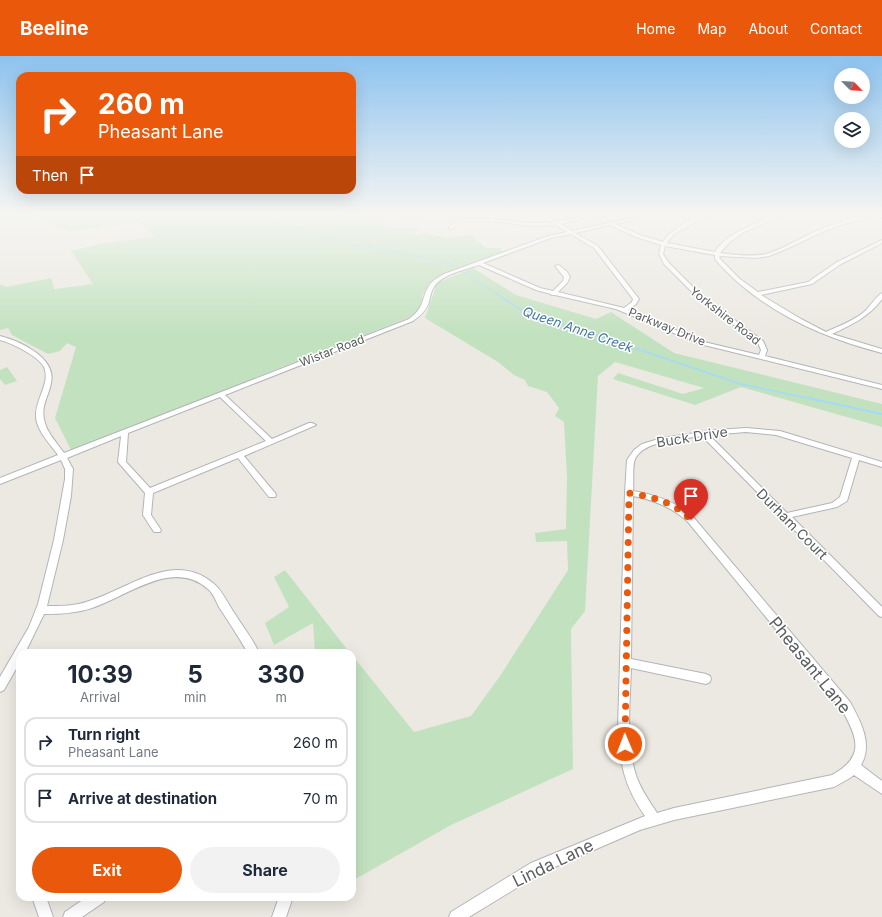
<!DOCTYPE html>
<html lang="en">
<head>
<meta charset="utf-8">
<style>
	body { margin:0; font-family:Inter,sans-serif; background:#f2f2f3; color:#1f2937; height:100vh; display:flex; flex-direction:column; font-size:15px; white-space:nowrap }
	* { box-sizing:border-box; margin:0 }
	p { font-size:13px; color:#747a83 }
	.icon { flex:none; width:22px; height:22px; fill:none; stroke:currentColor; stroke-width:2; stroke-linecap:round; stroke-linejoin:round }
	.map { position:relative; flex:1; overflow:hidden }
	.details { position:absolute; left:16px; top:593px; width:340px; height:252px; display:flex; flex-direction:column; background:#fff; border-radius:12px; box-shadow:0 4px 16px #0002 }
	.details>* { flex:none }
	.hud { position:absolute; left:16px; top:16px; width:340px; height:122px; border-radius:12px; box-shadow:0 4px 16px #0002; background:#ea580c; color:#fff; overflow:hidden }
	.needle { width:26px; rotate:114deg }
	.controls { position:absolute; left:834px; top:12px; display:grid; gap:8px }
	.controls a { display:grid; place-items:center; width:36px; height:36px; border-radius:50%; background:#fff; box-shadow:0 4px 16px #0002; font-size:20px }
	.pin { position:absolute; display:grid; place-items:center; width:34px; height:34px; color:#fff; margin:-41px -17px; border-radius:50% 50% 50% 0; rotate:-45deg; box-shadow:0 0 4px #0007 }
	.pin .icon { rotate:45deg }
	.me { position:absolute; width:44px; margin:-22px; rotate:359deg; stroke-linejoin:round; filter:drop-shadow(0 0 3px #0008) }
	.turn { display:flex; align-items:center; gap:14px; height:84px; padding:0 16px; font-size:18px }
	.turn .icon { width:52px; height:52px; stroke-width:2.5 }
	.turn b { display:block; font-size:28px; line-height:34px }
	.then { display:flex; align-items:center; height:38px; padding:0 16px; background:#0003; gap:8px; font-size:15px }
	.eta { display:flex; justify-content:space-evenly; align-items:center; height:68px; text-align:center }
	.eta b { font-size:24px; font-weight:700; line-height:28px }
	.primary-button { display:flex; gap:8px; margin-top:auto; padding:8px 16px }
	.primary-button a { flex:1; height:46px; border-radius:24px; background:#ea580c; color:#fff; font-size:16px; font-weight:700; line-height:46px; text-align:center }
	.primary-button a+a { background:#f2f2f3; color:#1f2937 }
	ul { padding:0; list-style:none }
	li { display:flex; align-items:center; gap:12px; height:50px; margin:0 8px 6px; padding:0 8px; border:2px solid #e0e1e3; border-radius:12px }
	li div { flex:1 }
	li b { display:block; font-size:15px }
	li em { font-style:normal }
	header { display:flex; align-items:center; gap:24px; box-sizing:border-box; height:56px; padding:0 20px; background:#ea580c; color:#fff }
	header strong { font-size:19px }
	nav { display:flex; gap:22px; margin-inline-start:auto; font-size:14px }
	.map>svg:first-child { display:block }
	.green { fill:#c2e2bf }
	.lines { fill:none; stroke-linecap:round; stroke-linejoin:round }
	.stream-far2 { stroke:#a4daf9; stroke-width:1 }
	.stream-far1 { stroke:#a4daf9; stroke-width:1.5 }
	.stream { stroke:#a4daf9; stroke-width:2 }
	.minor-casing { stroke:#b2b5b8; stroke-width:2 }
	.minor { fill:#fff; fill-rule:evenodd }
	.route { stroke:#ea580c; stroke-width:7; stroke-dasharray:0 12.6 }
	.labels { text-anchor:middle; stroke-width:3; stroke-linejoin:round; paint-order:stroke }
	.far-street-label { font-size:12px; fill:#5a5e61; stroke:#fff }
	.far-water-label { font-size:13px; font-style:italic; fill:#4177a1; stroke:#fff }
	.street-label { font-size:14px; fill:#5a5e61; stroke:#fff }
	.near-street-label { font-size:17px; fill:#5a5e61; stroke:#fff }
</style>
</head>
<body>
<header>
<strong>Beeline</strong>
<nav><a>Home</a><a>Map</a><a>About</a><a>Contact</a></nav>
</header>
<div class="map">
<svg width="882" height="861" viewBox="0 0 882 861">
	<rect width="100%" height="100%" fill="#ece9e2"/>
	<!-- green -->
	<path class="green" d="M0,157H351L376,164L392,172H418V175L414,176L417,179L424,177L449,182L471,179L486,192H501L502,197L435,222L423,238L418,258L71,394L55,362L76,291L67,287L60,295L48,298L12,279L8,272L0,274V228L7,231L51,222L54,233L93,228L71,195L104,187L155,181L139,166L70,175L37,162L8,167L0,164Z
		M473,212L516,239L596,263L611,256L674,297L882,348V371L741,331L695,349L613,323L618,317L683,338L704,332L615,306L598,320L585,555L571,573L573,713L451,769L352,825V599L414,676L471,660L500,620L568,514L567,485L536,486L535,477L566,473L567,420L564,366L555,360L559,352L547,336L528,330L525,324L514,319L498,306L425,262L437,227Z
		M7,311L17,325L5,329L0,323V314Z
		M285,514L350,597H315L313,567L274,589L265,567L289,551L274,521Z"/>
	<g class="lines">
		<!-- stream-far2 -->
		<path class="stream-far2" d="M264,157L305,179L449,207L498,239"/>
		<!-- stream-far1 -->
		<path class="stream-far1" d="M497,238L519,253L741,328L817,344"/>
		<!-- stream -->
		<path class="stream" d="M812,343L882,358"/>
		<!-- minor casing -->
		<g class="minor-casing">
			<path id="minor" d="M430,157H438L407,163L405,162Z
				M443,157C449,156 454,162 461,163C470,164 480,163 490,163L489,157H493L494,163L526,167H552L537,157H541L557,166L602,157H609L561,168L572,175L627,163L643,157H648L630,165L615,168L640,179L663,186C670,174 697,157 712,157L681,174L673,179L667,187L715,196C726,176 762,165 782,157H787L744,176L730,186L720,197C735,199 752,201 766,198C781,194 795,185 808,179C832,167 855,160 882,160V162C835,163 810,185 769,200L756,202L720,200L719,202L740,223L758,236L808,226L837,206L882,184V187L841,208L812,228L761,239L801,263L826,276C839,270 853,265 864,256C870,251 875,241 882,237V243C869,261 851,269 832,278L882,293V297C819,281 758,253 715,203V199L665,190L663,198L668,206L701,239L763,285L767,294L765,300L882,329V333L700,288L616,253L555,239H551V238L536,234L479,209C465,214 442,218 434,231C431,235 430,241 429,246C426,255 420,260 413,265L225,339L272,383L309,367H312L316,369L244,400L275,437L276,439L275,441H269L238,402L153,437L151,459L161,474L160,476H154L143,459L145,437L118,406L121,380L67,402L73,413L71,440L63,484L47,550C61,550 76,550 89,545C129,533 174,493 214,528C222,534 229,550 235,558C243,571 253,583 259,597H248C239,582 229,566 219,551C216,545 213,537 208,533C173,502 128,540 92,552C77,557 60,558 44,558L25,597H20V606L4,634L0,636V621L29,571L38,548L54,484L65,423V413L61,404L0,428V422L58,399C50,388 38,376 36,362C35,349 42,339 45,326C46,322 46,316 44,311C38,300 12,287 0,284V280C20,285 57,302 51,327C49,339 41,350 44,363C46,376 57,387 64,397L409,263C427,250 420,241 431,227C435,223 439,221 444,218L548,180L567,176L556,169L531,170L492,165H462L451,173H449V171L458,165L449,161ZM610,169L636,181L661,189L659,198L664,208L697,241L758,287L761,294L759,299L704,286L628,254L636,248L639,243L598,190L575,177ZM571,178L594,192L633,243L632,246L624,252L558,236L567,227L570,221L567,216L559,209L555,210L564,221L563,225L553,235L540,232L483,207L551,182ZM220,341L266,385L150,432L126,406L128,377Z
				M746,372L780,375L882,406V411L859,404L847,445L837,451L792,461L882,551V561L879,560L702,380C684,383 644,384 635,403C632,410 634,427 633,435C656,439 677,446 694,462L850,646C861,666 873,688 861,709L882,725V738L854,719L850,722L834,731L674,764L640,774L541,817L469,861H449L451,856L531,807L645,760C624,730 620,708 618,672L625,437L627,404L634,394L642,388L662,382L716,374ZM746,376L776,379L852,402L840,441L832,447L787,457L709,379ZM633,440C654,444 672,451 688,466L842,654C858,682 865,701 832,719L674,752L657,757C650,746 642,735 637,722C625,689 630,648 631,612L706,628L710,626L711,623L710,620L706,618L631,603Z
				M32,841H46L53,861H39Z
				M87,841H106L104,846L82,861H63L65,856Z
				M279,841H293L286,861H272Z"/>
		</g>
		<!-- minor -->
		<use href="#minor" class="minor"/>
	</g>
	<!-- sky -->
	<linearGradient id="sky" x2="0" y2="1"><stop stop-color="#8dc3ef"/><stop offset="0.57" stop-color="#f6f5f2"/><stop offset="1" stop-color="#f6f5f2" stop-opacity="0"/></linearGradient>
	<rect width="882" height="277" fill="url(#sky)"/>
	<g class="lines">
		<!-- route -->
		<path class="route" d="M625,688L629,437C654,441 674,446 691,464"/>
	</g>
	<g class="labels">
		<!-- far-street labels -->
		<g class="far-street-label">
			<text transform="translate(725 260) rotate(38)" y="4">Yorkshire Road</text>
			<text transform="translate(667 271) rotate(22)" y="4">Parkway Drive</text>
			<text transform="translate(332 295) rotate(-21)" y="4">Wistar Road</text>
		</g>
		<!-- far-water labels -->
		<g class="far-water-label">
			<text transform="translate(578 273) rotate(19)" y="5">Queen Anne Creek</text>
		</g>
		<!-- street labels -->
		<g class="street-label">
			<text transform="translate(692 381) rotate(-9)" y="5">Buck Drive</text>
			<text transform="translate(792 468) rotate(45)" y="5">Durham Court</text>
		</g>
		<!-- near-street labels -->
		<g class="near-street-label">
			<text transform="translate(810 609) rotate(51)" y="6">Pheasant Lane</text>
			<text transform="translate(553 807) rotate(-26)" y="6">Linda Lane</text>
		</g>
	</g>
</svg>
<div class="controls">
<a><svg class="needle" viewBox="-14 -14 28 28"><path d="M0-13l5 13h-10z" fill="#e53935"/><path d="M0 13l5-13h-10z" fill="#747a83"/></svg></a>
<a><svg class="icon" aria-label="layers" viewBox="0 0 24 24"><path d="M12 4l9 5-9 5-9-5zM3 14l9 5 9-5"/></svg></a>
</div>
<div class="pin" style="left:691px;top:464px;background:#d93025"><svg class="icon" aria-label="arrive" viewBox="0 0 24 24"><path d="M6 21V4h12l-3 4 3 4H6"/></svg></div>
<svg class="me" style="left:625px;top:688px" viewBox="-20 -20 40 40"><circle r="17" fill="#ea580c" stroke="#fff" stroke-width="3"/><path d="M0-11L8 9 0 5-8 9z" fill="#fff"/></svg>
<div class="hud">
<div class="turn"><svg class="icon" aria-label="right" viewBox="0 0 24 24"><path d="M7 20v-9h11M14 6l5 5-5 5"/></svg><div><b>260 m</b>Pheasant Lane</div></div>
<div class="then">Then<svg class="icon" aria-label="arrive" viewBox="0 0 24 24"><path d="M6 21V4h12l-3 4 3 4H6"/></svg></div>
</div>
<section class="details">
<div class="eta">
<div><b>10:39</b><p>Arrival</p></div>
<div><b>5</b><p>min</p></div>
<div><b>330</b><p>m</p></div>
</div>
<ul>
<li><svg class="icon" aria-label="right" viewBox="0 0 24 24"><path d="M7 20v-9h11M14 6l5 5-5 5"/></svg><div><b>Turn right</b><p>Pheasant Lane</p></div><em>260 m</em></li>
<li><svg class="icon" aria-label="arrive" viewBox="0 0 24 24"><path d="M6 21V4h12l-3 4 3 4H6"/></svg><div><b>Arrive at destination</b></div><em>70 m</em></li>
</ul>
<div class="primary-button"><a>Exit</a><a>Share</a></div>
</section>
</div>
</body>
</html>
